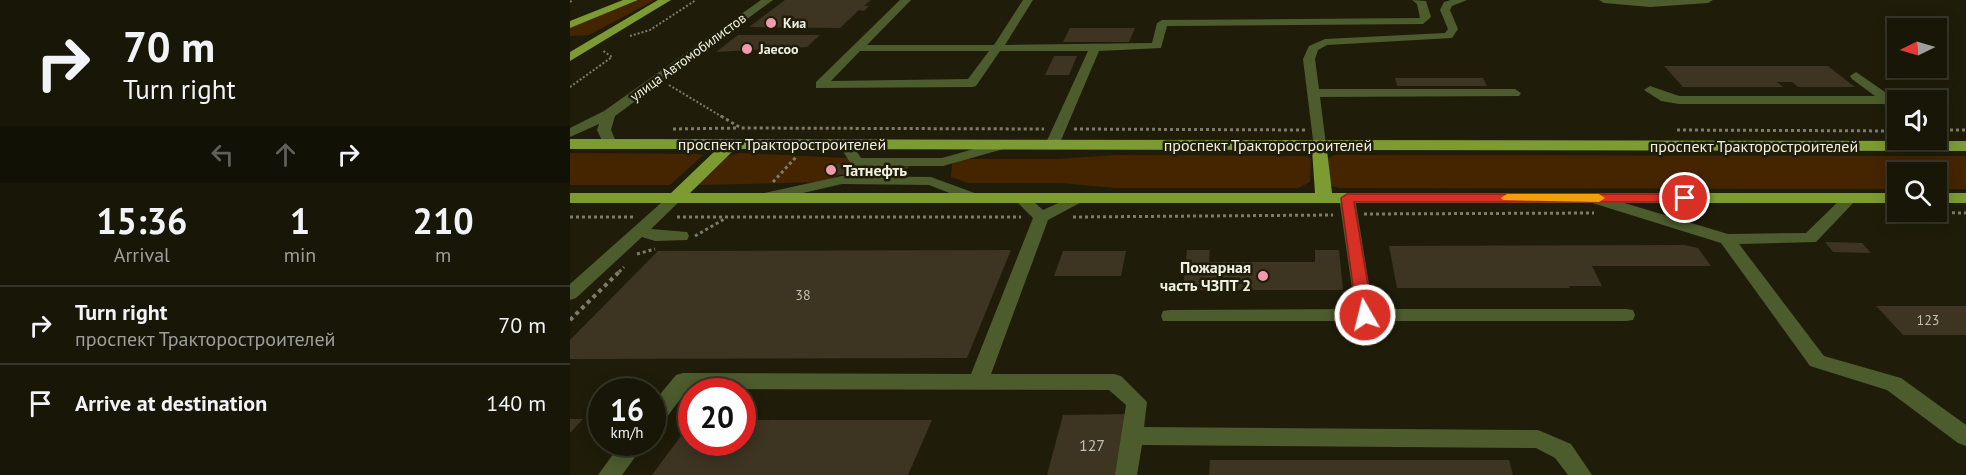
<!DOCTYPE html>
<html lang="en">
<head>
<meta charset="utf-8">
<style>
	body { margin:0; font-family:"PT Sans",sans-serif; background:#201f11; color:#f1f3f6; height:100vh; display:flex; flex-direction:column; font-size:22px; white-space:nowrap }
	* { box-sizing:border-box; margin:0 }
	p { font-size:20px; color:#9e9f9b }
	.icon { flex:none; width:33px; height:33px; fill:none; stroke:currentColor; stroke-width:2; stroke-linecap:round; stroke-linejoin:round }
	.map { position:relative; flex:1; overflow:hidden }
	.panel { display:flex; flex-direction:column; background:#171607; width:570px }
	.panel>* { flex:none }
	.guide { background:#171607; color:#f1f3f6; overflow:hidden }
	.needle { width:39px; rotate:265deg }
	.tools { position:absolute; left:1317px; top:18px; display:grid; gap:12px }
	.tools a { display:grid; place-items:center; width:60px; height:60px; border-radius:0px; background:#171607; box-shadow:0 3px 15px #0003,0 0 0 2px #363528; font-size:30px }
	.speed { position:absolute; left:18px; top:378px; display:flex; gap:12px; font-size:30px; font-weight:700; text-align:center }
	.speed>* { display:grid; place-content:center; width:78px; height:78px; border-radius:50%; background:#171607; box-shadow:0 3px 15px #0003,0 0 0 2px #363528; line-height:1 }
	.speed small { font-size:15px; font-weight:400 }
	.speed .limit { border:9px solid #d22; background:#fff; color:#111 }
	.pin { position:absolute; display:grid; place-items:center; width:51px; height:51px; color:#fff; margin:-26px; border:3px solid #fff; border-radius:50%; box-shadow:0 2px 6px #0007 }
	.me { position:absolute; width:66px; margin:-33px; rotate:352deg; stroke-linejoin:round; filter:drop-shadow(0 0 4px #0008) }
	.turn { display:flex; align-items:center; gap:21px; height:126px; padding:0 24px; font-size:27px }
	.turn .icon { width:78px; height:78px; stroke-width:2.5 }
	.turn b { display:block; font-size:42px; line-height:51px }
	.lanes { display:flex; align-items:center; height:57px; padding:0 24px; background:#0003; justify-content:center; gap:30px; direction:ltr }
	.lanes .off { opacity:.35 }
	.eta { display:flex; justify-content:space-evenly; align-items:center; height:102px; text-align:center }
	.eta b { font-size:36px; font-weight:700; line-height:42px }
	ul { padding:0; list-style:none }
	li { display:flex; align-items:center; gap:18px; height:78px; padding:0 24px; border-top:2px solid #363528 }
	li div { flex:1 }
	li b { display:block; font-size:22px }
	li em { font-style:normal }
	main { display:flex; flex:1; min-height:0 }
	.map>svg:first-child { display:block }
	.green { fill:#452500 }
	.building { fill:#3d3421 }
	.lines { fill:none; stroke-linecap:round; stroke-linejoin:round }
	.path-far2 { stroke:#7d7b6b; stroke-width:2; stroke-dasharray:2 2; stroke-linecap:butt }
	.path-far1 { stroke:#7d7b6b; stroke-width:3; stroke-dasharray:3 3; stroke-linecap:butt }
	.path { stroke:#7d7b6b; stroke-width:4; stroke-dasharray:4 4; stroke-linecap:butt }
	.minor { fill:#4c5c2d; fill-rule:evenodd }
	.major { fill:#7c9b33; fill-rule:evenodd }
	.route { fill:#d93025; stroke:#8d1f18; stroke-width:1.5 }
	.slow { fill:#f59e0b }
	.poi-dot { fill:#f29aad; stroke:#1f1d09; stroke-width:2 }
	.labels { text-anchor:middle; stroke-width:5; stroke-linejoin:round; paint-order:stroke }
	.far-poi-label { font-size:14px; font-weight:bold; fill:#efefe2; stroke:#1f1d09; text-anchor:start }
	.far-street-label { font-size:14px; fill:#efefe2; stroke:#1f1d09 }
	.number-label { font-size:14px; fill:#c2c0b2 }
	.street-label { font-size:16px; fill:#efefe2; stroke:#1f1d09 }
	.poi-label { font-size:16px; font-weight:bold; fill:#efefe2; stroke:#1f1d09; text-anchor:start }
	.near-number-label { font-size:16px; fill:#c2c0b2 }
</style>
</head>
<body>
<main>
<section class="panel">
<div class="guide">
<div class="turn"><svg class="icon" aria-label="right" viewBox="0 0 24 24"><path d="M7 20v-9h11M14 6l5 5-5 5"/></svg><div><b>70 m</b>Turn right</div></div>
<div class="lanes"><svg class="icon off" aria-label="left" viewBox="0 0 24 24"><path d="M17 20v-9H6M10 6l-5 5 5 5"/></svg><svg class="icon off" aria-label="ahead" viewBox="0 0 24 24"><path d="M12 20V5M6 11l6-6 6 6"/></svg><svg class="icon" aria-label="right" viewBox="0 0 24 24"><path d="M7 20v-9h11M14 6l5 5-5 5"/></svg></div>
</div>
<div class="eta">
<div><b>15:36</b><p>Arrival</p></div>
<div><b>1</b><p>min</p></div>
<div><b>210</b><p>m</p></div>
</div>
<ul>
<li><svg class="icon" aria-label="right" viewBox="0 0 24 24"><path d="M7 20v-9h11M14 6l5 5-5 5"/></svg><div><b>Turn right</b><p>проспект Тракторостроителей</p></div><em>70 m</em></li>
<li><svg class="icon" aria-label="arrive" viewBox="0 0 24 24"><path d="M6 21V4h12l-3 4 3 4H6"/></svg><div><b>Arrive at destination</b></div><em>140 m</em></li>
</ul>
</section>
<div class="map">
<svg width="1396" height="475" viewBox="0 0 1396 475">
	<rect width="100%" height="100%" fill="#1f1d09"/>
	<!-- green -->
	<path class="green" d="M69,0H85L19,35L0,36V27Z
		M0,153L127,154L133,155L100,185H0Z
		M169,153L278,158L282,162L267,176L251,182L128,185L153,158Z
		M546,155L738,156L741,159L740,182L728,188H545L491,183H398L381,177L382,164L394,159H487Z
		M764,155L1396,156V189H1367L1366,172H1328L1327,189L769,188L759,185L757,159Z"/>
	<!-- building -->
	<path class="building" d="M215,0H301L294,6H299L294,11L289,10L270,28L179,27Z
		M500,28H565L559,42H493Z
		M168,35H250L237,47L146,52Z
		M484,56H507L499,75H475Z
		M1094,66H1258L1285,87H1228L1222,82H1207L1213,87H1113Z
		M825,78H913L917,86H827Z
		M261,164H276L273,168L339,166L331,177L253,174Z
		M1255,242L1292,243L1301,253L1263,252Z
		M1114,245L1128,248L1141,266H1022L1032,286H999L1000,288H827L819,246Z
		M441,250L397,358L0,359V340L88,251Z
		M617,250H640L639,262H745V250H769L773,290H613Z
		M493,251H556L551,276H484Z
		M1306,306H1396V335H1333Z
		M563,414L553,475H477L493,415Z
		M0,419H13L0,433Z
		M172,420H362L338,475H82L122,421V442H172Z
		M640,460H939L943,475H639Z"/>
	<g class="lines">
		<!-- path-far2 -->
		<path class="path-far2" d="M0,2L3,0
			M60,36L80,30L126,0
			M99,85L154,118
			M0,87L42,57L32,50"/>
		<!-- path-far1 -->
		<path class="path-far1" d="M151,116L171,128L474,129
			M103,129L169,128
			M504,129L735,130
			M1107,130L1328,131
			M1380,130H1396
			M203,182L226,157
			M1328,212L1396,213
			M794,214L1024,213
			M0,217H64
			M107,217H451
			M503,217L763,215
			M125,236L156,218
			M67,254L85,249
			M49,272L54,267"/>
		<!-- path -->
		<path class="path" d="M0,320L50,271"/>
		<!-- minor -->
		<path class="minor" d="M191,0H203L45,116L41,130L47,144L45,147H35L27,130L29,124L0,137V128L34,111Z
			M330,0H341L297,45H424L453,0H463L435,45L582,43L587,23L592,20L850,18L847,4L842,0L856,1L861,17L853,24L597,26L591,48L529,51L489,145L482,149L475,145L518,51H430L406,86L402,87L246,88V82ZM290,51H419L398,79L261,81Z
			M881,0H897L882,6L880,10L888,29L882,38L757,45L748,50L745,59L749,89H945L951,93L949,96L750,97L756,145L754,148H744L733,59L739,46L755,39L875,33L878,29L870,10L874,2Z
			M1029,0H1143L1138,3L1080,7L1034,3Z
			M1286,72L1328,101V112L1314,104H1109L1091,101L1074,90L1080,86L1109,96H1305L1282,79L1280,76Z
			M1366,133L1383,143V149H1373L1361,140H1366Z
			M275,140L280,141L291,158H372L432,141L439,145L437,148L373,166H287L282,165L268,144Z
			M272,176L361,177L410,195L413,198L405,203L359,185L272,184L190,203L182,198L185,195Z
			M105,193L113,198L81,229L117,232L119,236L117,240L85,241L72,237L6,298L0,300V284L100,195Z
			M451,193L456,195L473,210L506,195H516L519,198L478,220L421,374H544L551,376L577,402L574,427L968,430L1001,444L1022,475H998L985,458L966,448L572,445L567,475H545L556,405L539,390L118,389L90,426L82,428V404L106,375L113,373L401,374L463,218L443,198Z
			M777,193L785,198L803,309H1056L1063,310L1065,315L1063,320L1056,321H593L591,316L593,311L600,310L785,309L769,198Z
			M1021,193L1158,234L1236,233L1275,195H1285L1288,198L1285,201L1246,242L1169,244L1254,356L1331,378L1396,425V446L1388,443L1317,390L1240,366L1151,243L1016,201L1013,198Z
			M52,442H76L52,475H28Z"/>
		<!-- major -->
		<path class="major" d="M53,0H68L0,28V21Z
			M88,0H101L0,61V52Z
			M0,139L1396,141V151L757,150L762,193H1328V203H0V193H101L147,149H0ZM165,149L742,150L745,193H120Z
			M1366,193H1396V203H1366Z"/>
	</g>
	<!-- route -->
	<path class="route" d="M777,194H1115L1121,198L1115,202H784L803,315L795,320L787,315L771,198Z"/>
	<!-- slow -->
	<path class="slow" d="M937,194H1029L1035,198L1029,202L933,200L931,198Z"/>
	<!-- markers -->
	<g class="poi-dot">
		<circle cx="201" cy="23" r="6"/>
		<circle cx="177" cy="49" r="6"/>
		<circle cx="261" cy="170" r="6"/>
		<circle cx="693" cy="276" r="6"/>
	</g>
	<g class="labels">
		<!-- far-poi labels -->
		<g class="far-poi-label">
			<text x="213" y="28">Киа</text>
			<text x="189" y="54">Jaecoo</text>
		</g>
		<!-- far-street labels -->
		<g class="far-street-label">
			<text transform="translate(118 57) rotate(-36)" y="5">улица Автомобилистов</text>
		</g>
		<!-- number labels -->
		<g class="number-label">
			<text x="233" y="300">38</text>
			<text x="1358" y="325">123</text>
		</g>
		<!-- street labels -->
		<g class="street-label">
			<text x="212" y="150">проспект Тракторостроителей</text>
			<text x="698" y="151">проспект Тракторостроителей</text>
			<text x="1184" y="152">проспект Тракторостроителей</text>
		</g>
		<!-- poi labels -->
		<g class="poi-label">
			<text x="273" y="176">Татнефть</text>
			<text x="681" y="273" text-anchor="end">Пожарная<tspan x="681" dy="18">часть ЧЗПТ 2</tspan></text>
		</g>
		<!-- near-number labels -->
		<g class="near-number-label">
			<text x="522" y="451">127</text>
		</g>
	</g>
</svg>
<div class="tools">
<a><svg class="needle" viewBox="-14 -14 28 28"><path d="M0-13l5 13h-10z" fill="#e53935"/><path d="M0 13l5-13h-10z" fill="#9e9f9b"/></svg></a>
<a><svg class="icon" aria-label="sound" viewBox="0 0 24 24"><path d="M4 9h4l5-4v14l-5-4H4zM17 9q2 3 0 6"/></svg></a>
<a><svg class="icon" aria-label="search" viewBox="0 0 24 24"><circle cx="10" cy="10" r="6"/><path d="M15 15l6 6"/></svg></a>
</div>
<div class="speed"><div>16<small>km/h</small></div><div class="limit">20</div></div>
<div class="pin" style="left:1115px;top:198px;background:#d93025"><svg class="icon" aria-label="arrive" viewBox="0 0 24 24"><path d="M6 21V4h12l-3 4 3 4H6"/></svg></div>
<svg class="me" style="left:795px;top:315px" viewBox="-20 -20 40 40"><circle r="17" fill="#d93025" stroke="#fff" stroke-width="3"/><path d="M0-11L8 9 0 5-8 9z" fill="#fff"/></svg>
</div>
</main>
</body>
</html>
